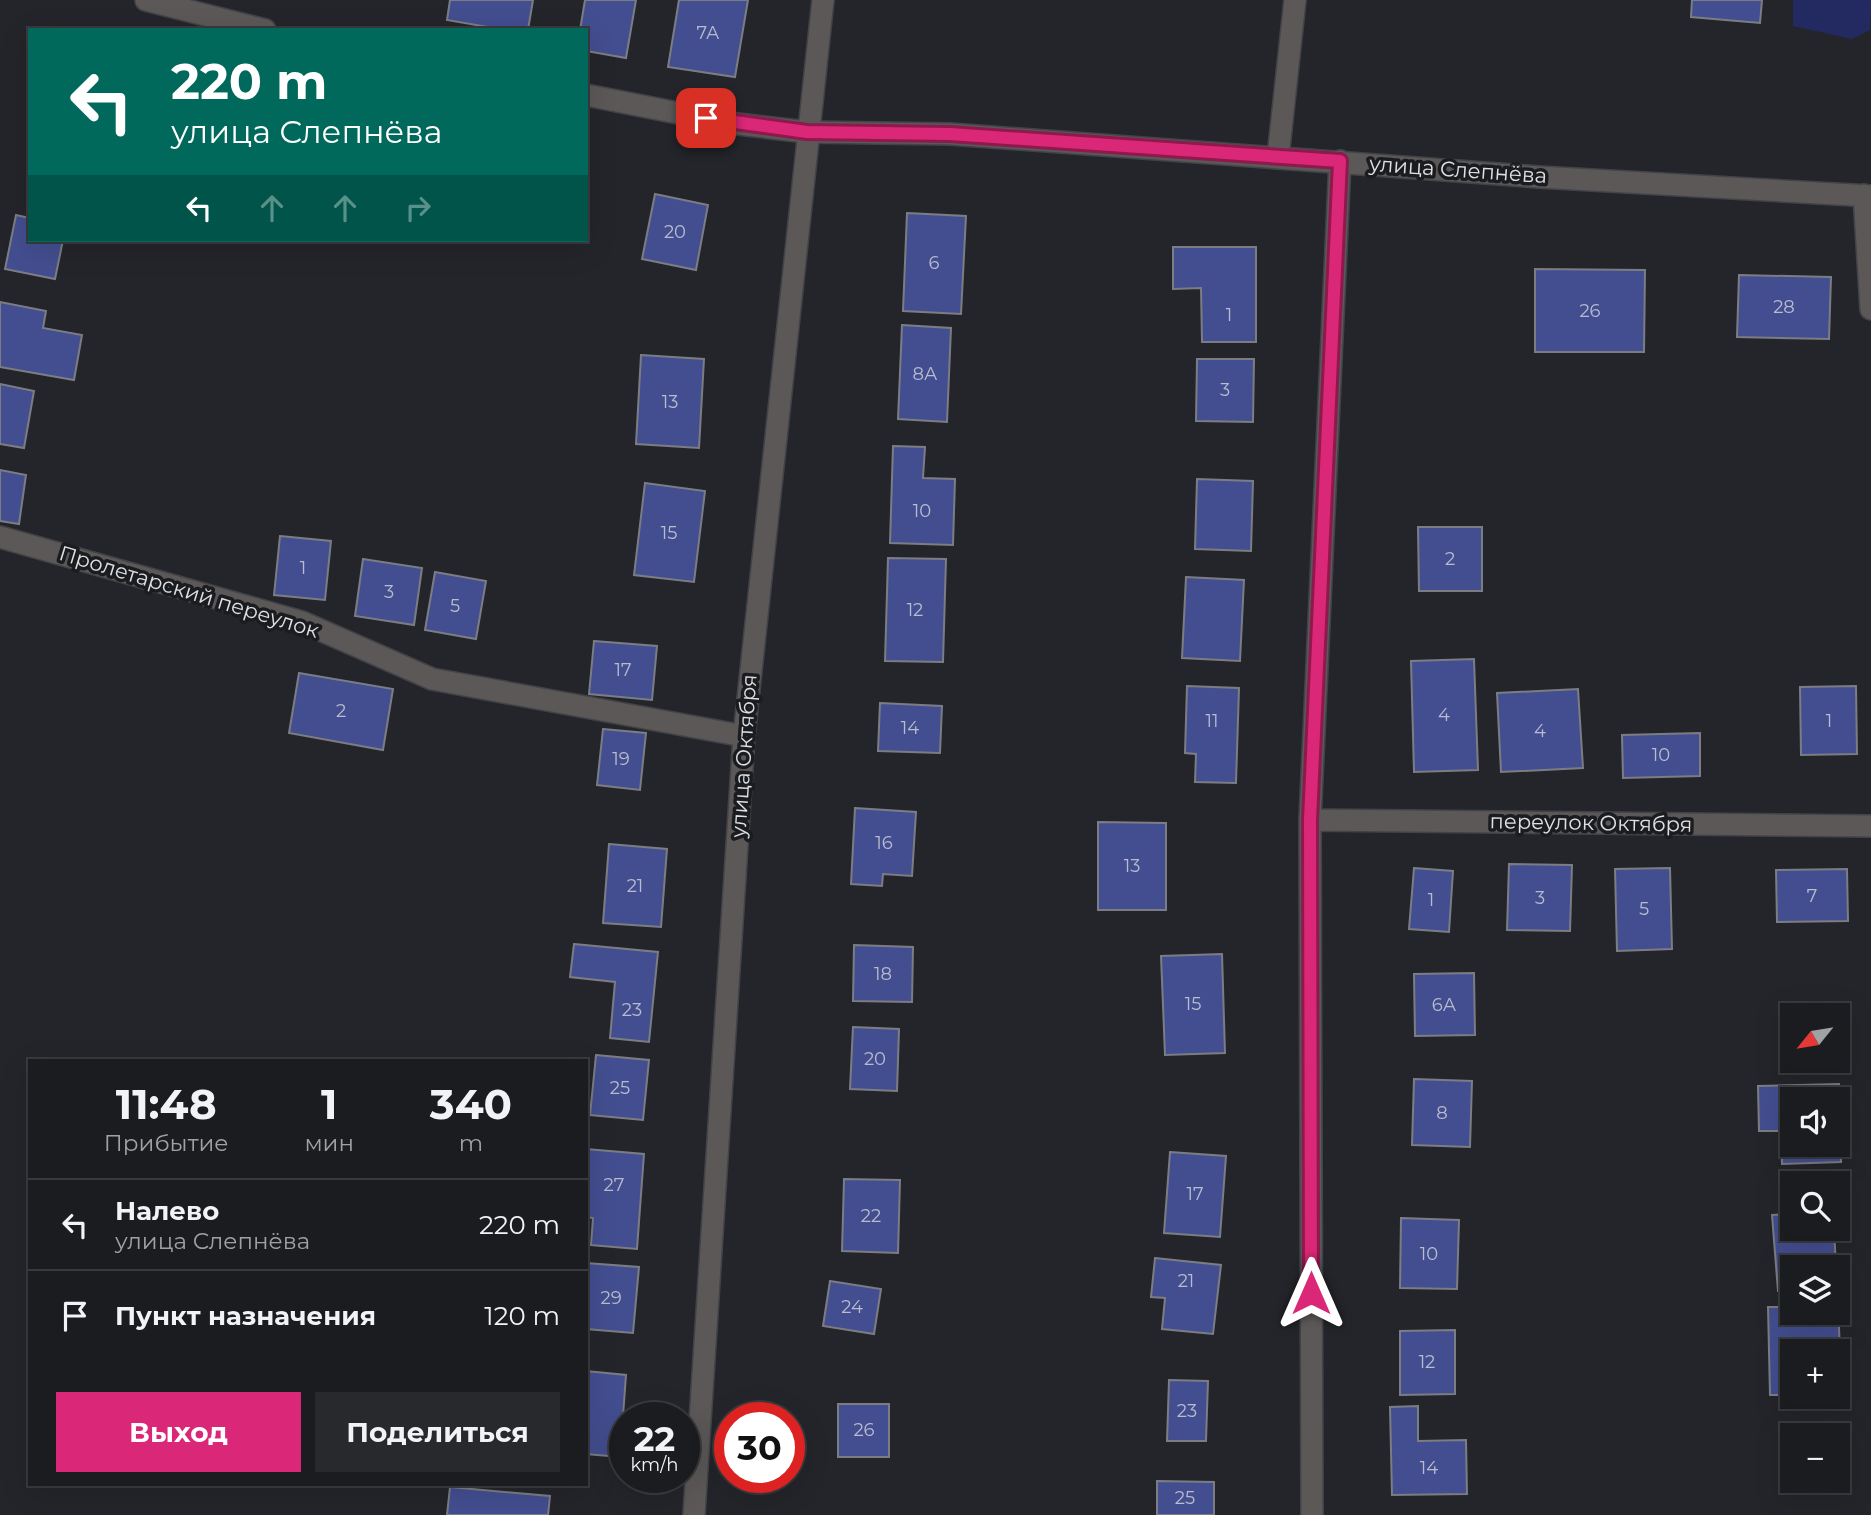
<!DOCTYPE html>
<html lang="ru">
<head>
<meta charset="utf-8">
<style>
	body { margin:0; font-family:Montserrat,sans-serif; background:#28292d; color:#f1f3f6; height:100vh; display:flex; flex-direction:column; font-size:26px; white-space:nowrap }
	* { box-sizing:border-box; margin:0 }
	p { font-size:23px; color:#a0a1a5 }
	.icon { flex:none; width:38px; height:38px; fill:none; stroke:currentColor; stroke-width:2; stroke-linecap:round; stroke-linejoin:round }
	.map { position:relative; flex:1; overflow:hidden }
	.sheet { position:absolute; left:28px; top:1059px; width:560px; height:427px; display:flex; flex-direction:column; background:#1b1c20; border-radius:0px; box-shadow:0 7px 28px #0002,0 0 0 2px #393a3e }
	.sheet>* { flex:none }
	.top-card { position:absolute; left:28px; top:28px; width:560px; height:214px; border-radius:0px; box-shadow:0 7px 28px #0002,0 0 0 2px #393a3e; background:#00695c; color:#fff; overflow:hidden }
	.needle { width:46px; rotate:240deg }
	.fabs { position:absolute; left:1780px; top:1003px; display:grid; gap:14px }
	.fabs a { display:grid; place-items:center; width:70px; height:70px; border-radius:0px; background:#1b1c20; box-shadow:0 7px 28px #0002,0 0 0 2px #393a3e; font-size:35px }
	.speed { position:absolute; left:609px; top:1402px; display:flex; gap:14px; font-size:35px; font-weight:700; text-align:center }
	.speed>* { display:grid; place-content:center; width:91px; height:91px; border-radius:50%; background:#1b1c20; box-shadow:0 7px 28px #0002,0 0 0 2px #393a3e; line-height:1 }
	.speed small { font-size:18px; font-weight:400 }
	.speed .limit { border:10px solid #d22; background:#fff; color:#111 }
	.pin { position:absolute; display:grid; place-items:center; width:60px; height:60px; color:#fff; margin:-30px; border-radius:14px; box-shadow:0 4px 10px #0006 }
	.me { position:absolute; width:77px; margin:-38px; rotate:0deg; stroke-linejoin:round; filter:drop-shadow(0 0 5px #0008) }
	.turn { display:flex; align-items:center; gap:24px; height:147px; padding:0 28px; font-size:32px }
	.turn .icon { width:91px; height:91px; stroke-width:2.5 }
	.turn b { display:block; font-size:49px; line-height:60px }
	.lanes { display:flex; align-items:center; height:66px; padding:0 28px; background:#0003; justify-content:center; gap:35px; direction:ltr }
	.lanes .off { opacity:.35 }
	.eta { display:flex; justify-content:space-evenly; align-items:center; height:119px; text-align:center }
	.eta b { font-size:42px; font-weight:700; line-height:49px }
	.cta { display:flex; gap:14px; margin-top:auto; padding:14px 28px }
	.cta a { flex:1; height:80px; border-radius:0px; background:#db2777; color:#fff; font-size:28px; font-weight:700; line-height:80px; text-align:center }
	.cta a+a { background:#28292d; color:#f1f3f6 }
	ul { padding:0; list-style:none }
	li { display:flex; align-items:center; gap:21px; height:91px; padding:0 28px; border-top:2px solid #393a3e }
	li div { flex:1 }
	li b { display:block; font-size:26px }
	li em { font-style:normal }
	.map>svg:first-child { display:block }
	.green { fill:#232a61 }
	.building { fill:#434e90; stroke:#7c7d83; stroke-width:2; fill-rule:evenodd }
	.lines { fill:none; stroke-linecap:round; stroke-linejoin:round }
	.minor-casing { stroke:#424348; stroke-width:24 }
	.minor { stroke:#5b5857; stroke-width:21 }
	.route-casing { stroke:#8e194d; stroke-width:18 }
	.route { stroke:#db2777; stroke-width:12 }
	.labels { text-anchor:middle; stroke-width:7; stroke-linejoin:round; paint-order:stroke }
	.number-label { font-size:18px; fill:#b8bcce }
	.street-label { font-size:21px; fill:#dfe0e3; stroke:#1b1c20 }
</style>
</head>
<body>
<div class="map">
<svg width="1871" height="1515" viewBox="0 0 1871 1515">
	<rect width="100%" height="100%" fill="#24252a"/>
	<!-- green -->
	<path class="green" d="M1793,0H1871L1870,30L1852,39L1793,26Z"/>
	<!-- building -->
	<path class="building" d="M450,0H533L528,30H505L447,20Z
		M585,0H636L626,58L586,51V30H580Z
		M679,0H748L735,77L668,67Z
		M1692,0H1762L1760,23L1691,17Z
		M655,194L708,205L696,270L642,259Z
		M907,213L966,216L961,314L903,311Z
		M16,215L30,218V240H63L55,279L5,269Z
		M1173,247H1256V342H1202L1201,288L1173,289Z
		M1535,269L1645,270L1644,352H1535Z
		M1739,275L1831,277L1829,339L1737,337Z
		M0,302L46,311L43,328L82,335L74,380L0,367Z
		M902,325L951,328L947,422L898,419Z
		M641,355L704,359L699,448L636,444Z
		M1197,359H1254L1253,422L1196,421Z
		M0,384L34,391L24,448L0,444Z
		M893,446L925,447L923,478L955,479L953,545L890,543Z
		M0,470L26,475L19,524L0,521Z
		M1197,479L1253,481L1251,551L1195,549Z
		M645,483L705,491L694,582L634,575Z
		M1418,527H1482V591H1419Z
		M280,536L331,541L325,600L274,595Z
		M888,558L946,559L943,662L885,661Z
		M363,559L422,568L414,625L355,616Z
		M435,572L486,581L476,639L425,630Z
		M1186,577L1244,580L1240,661L1182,658Z
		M594,641L657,646L652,700L589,694Z
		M1474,659L1478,770L1414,772L1411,661Z
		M299,673L393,689L383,750L289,733Z
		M1187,686L1239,688L1236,783L1195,782L1196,754L1185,753Z
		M1856,686L1857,754L1801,755L1800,687Z
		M1578,689L1583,768L1501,772L1497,693Z
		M880,703L942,706L940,753L878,751Z
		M603,729L646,733L640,790L597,785Z
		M1700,733V776L1623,778L1622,735Z
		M855,808L916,812L912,876L883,874L882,886L851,884Z
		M1098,822L1166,823V910H1098Z
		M609,844L667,849L661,927L603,923Z
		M1509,864L1572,865L1570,931L1507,930Z
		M1414,868L1453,871L1449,932L1409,929Z
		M1670,868L1672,949L1617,951L1615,869Z
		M1847,869L1848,921L1777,922L1776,870Z
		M574,944L658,952L649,1042L610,1038L615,982L570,977Z
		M854,945L913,947L912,1002L853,1001Z
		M1222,954L1225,1053L1165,1055L1161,956Z
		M1474,973L1475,1035L1415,1036L1414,974Z
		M853,1027L899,1029L897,1091L850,1089Z
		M596,1055L649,1060L643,1120L590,1115Z
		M1414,1079L1472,1081L1470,1147L1412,1145Z
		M1839,1084L1841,1162L1782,1164L1781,1131H1759L1758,1086ZM1792,1099H1838V1144H1792Z
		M586,1149L644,1154L637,1249L591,1245L593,1218L586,1217Z
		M1170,1152L1226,1156L1220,1237L1164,1233Z
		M844,1179L900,1180L898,1253L842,1251Z
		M1792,1214V1228H1834L1836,1267H1792V1290L1778,1291L1772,1215Z
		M1401,1218L1459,1220L1457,1289L1400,1288Z
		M1155,1258L1221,1265L1213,1334L1162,1329L1165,1298L1151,1297Z
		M586,1263L639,1267L633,1333L586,1329Z
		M830,1281L881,1289L874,1334L823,1326Z
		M1838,1306L1842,1393L1838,1394V1351H1792V1395H1770L1768,1307H1792V1312H1838Z
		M1455,1330V1394L1400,1395V1331Z
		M586,1371L626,1375L620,1457L586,1454Z
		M1169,1380L1208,1381L1206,1441H1167Z
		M838,1404H889V1457H838Z
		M1418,1406V1441L1466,1440L1467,1494L1392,1495L1390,1407Z
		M1157,1481L1214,1482V1515H1157Z
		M450,1487L550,1496L548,1515H447Z"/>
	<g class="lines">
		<!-- minor casing -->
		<g class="minor-casing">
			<path id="minor" d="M146,0L265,30
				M586,95L729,123L807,132L950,134L1539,177L1871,196
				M1278,157L1295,0
				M1864,195L1871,309
				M0,537L302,622L432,679L744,736
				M1310,820L1871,826
				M694,1515L744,736L823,0
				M1312,1515L1310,820L1340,161"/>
		</g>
		<!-- minor -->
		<use href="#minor" class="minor"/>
	</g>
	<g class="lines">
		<!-- route casing -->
		<g class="route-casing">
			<path id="route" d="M706,118L807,132L950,134L1340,161L1310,820L1311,1293"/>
		</g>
		<!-- route -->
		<use href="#route" class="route"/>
	</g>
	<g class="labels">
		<!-- number labels -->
		<g class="number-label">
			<text x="708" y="39">7А</text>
			<text x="675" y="238">20</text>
			<text x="934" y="269">6</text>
			<text x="1784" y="313">28</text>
			<text x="1590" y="317">26</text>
			<text x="1229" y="321">1</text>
			<text x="925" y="380">8А</text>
			<text x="1225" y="396">3</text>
			<text x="670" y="408">13</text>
			<text x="922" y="517">10</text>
			<text x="669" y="539">15</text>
			<text x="1450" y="565">2</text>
			<text x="303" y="574">1</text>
			<text x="389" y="598">3</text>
			<text x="455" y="612">5</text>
			<text x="915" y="616">12</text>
			<text x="623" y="676">17</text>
			<text x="341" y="717">2</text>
			<text x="1444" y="721">4</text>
			<text x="1212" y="727">11</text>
			<text x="1829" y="727">1</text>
			<text x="910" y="734">14</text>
			<text x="1540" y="737">4</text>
			<text x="1661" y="761">10</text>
			<text x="621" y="765">19</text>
			<text x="884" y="849">16</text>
			<text x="1132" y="872">13</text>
			<text x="635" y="892">21</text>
			<text x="1812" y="902">7</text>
			<text x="1540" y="904">3</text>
			<text x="1431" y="906">1</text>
			<text x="1644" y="915">5</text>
			<text x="883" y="980">18</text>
			<text x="1193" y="1010">15</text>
			<text x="1444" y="1011">6А</text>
			<text x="632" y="1016">23</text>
			<text x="875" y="1065">20</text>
			<text x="620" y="1094">25</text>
			<text x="1442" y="1119">8</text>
			<text x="614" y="1191">27</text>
			<text x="1195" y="1200">17</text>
			<text x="871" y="1222">22</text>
			<text x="1429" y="1260">10</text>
			<text x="1186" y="1287">21</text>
			<text x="611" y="1304">29</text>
			<text x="852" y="1313">24</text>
			<text x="1427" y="1368">12</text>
			<text x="1187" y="1417">23</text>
			<text x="864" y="1436">26</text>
			<text x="1429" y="1474">14</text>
			<text x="1185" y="1504">25</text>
		</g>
		<!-- street labels -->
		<g class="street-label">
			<text transform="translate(1458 170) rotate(4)" y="7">улица Слепнёва</text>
			<text transform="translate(189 592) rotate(17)" y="7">Пролетарский переулок</text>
			<text transform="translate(744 756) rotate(-86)" y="7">улица Октября</text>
			<text transform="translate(1591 823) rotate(1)" y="7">переулок Октября</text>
		</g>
	</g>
</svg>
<div class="fabs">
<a><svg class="needle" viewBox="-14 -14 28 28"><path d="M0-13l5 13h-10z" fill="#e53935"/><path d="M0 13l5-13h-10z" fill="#a0a1a5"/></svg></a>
<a><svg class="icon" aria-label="sound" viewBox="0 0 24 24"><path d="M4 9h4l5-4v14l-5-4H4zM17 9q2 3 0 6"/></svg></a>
<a><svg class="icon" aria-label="search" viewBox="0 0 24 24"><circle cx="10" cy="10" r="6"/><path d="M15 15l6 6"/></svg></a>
<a><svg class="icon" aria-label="layers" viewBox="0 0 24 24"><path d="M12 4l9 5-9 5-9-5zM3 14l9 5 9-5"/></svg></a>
<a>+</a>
<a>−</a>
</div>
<div class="speed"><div>22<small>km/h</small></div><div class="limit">30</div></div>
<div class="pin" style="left:706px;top:118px;background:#d93025"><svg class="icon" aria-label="arrive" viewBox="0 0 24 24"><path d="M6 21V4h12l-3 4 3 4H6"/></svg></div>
<svg class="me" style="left:1311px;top:1293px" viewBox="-20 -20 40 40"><path d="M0-17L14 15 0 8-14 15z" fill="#db2777" stroke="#fff" stroke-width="4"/></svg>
<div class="top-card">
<div class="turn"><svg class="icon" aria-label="left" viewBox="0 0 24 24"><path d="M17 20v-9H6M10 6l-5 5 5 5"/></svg><div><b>220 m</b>улица Слепнёва</div></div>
<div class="lanes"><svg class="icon" aria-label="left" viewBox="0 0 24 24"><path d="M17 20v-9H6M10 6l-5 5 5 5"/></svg><svg class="icon off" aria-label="ahead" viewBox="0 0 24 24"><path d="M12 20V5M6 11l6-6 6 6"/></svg><svg class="icon off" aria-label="ahead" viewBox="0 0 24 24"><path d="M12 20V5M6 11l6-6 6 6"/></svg><svg class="icon off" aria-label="right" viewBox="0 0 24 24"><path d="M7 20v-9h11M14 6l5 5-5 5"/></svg></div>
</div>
<section class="sheet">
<div class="eta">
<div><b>11:48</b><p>Прибытие</p></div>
<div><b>1</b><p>мин</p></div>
<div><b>340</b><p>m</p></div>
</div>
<ul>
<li><svg class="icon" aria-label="left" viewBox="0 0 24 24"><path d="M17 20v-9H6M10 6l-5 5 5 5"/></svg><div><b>Налево</b><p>улица Слепнёва</p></div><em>220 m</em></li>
<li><svg class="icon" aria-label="arrive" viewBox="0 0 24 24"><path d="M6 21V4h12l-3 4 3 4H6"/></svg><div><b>Пункт назначения</b></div><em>120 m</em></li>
</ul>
<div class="cta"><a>Выход</a><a>Поделиться</a></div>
</section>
</div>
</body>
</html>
